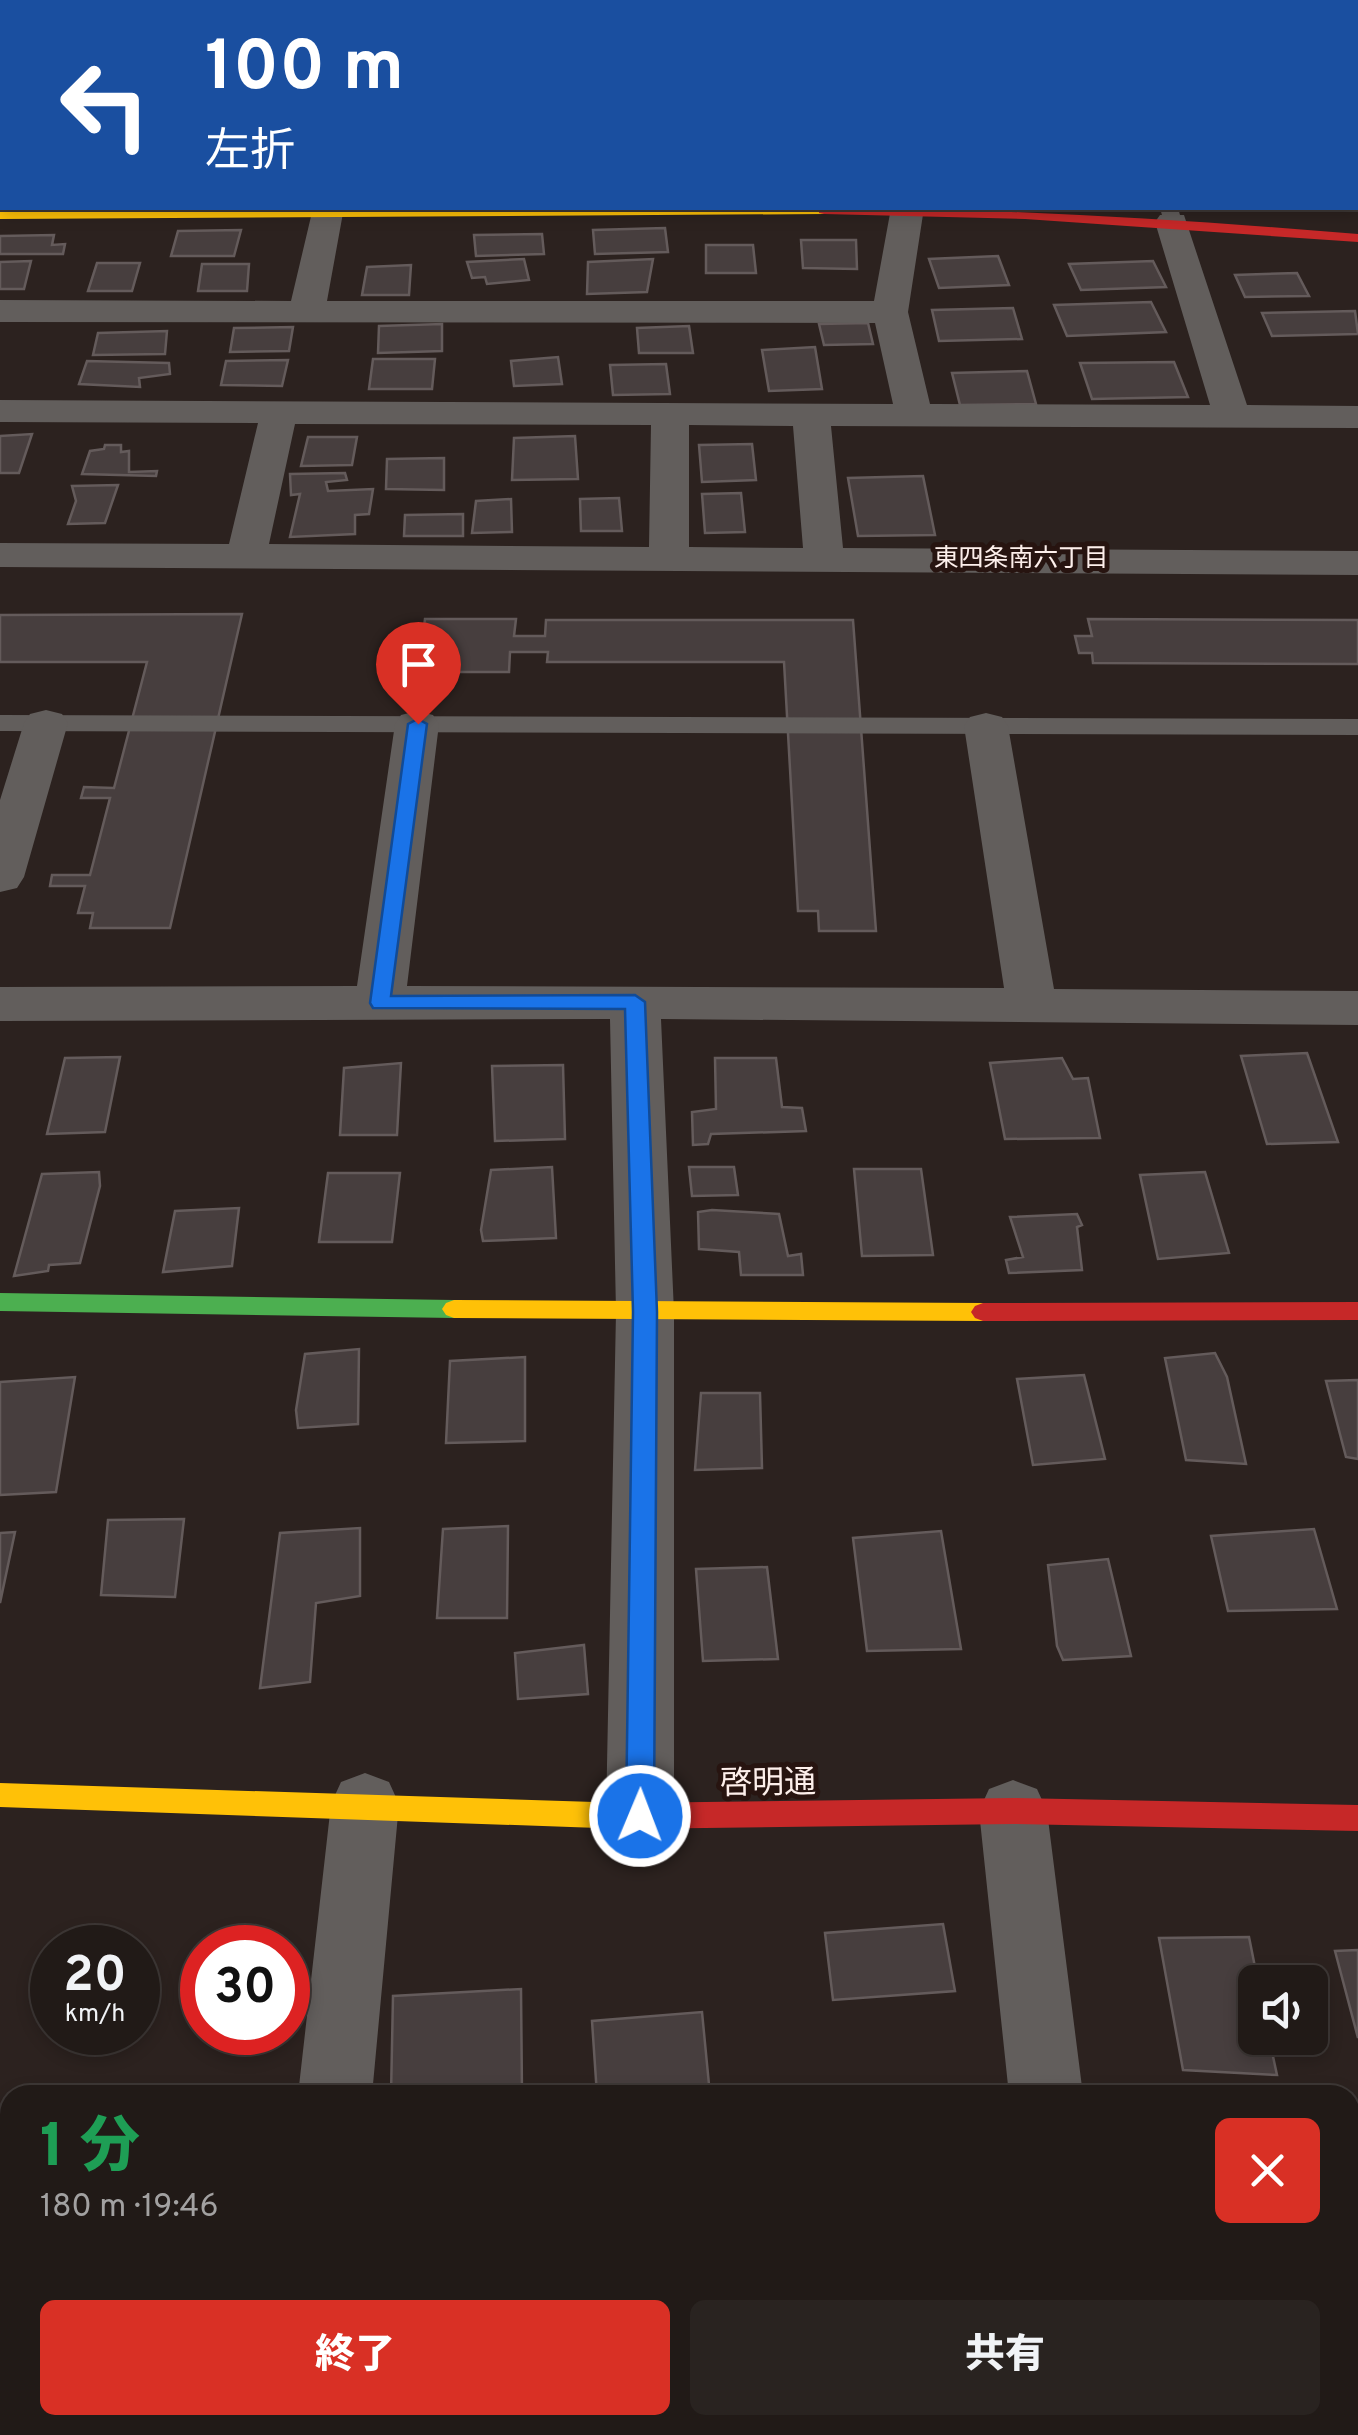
<!DOCTYPE html>
<html lang="ja">
<head>
<meta charset="utf-8">
<style>
	body { margin:0; font-family:Overpass,"Noto Sans JP",sans-serif; background:#292320; color:#f1f3f6; height:100vh; display:flex; flex-direction:column; font-size:38px; white-space:nowrap }
	* { box-sizing:border-box; margin:0 }
	p { font-size:32px; color:#a2a1a1 }
	.icon { flex:none; width:55px; height:55px; fill:none; stroke:currentColor; stroke-width:2; stroke-linecap:round; stroke-linejoin:round }
	.map { position:relative; flex:1; overflow:hidden }
	.drawer { position:absolute; left:0px; top:2085px; width:1360px; height:350px; display:flex; flex-direction:column; background:#211a17; border-radius:30px 30px 0 0; box-shadow:0 5px 15px #0003,0 0 0 2px #3e3836 }
	.drawer>* { flex:none }
	.guide { position:absolute; left:0px; top:0px; width:1360px; height:210px; box-shadow:0 5px 15px #0003,0 0 0 2px #3e3836; background:#1a4fa0; color:#fff; overflow:hidden }
	.fabs { position:absolute; left:1238px; top:1965px; display:grid; gap:20px }
	.fabs a { display:grid; place-items:center; width:90px; height:90px; border-radius:15px; background:#211a17; box-shadow:0 5px 15px #0003,0 0 0 2px #3e3836; font-size:50px }
	.speed { position:absolute; left:30px; top:1925px; display:flex; gap:20px; font-size:50px; font-weight:700; text-align:center }
	.speed>* { display:grid; place-content:center; width:130px; height:130px; border-radius:50%; background:#211a17; box-shadow:0 5px 15px #0003,0 0 0 2px #3e3836; line-height:1 }
	.speed small { font-size:25px; font-weight:400 }
	.speed .limit { border:15px solid #d22; background:#fff; color:#111 }
	.pin { position:absolute; display:grid; place-items:center; width:85px; height:85px; color:#fff; margin:-102px -42px; border-radius:50% 50% 50% 0; rotate:-45deg; box-shadow:0 0 10px #0007 }
	.pin .icon { rotate:45deg }
	.me { position:absolute; width:110px; margin:-55px; rotate:1deg; stroke-linejoin:round; filter:drop-shadow(0 0 8px #0008) }
	.turn { display:flex; align-items:center; gap:35px; height:210px; padding:0 40px; font-size:45px }
	.turn .icon { width:130px; height:130px; stroke-width:2.5 }
	.turn b { display:block; font-size:70px; line-height:85px }
	.round { display:grid; place-items:center; flex:none; width:105px; height:105px; border-radius:15px; background:#292320 }
	.head { display:flex; align-items:center; justify-content:space-between; height:170px; padding:0 40px }
	h1 { font-size:60px; font-weight:800; line-height:75px; color:#1e9e55 }
	.primary-button { display:flex; gap:20px; margin-top:auto; padding:20px 40px }
	.primary-button a { flex:1; height:115px; border-radius:15px; background:#d93025; color:#fff; font-size:40px; font-weight:800; line-height:115px; text-align:center }
	.primary-button a+a { background:#292320; color:#f1f3f6 }
	.map>svg:first-child { display:block }
	.building { fill:#473e3e; stroke:#645b5b; stroke-width:2.5 }
	.lines { fill:none; stroke-linecap:round; stroke-linejoin:round }
	.lane { fill:#625e5c; fill-rule:evenodd }
	.street { fill:#625e5c; fill-rule:evenodd }
	.fast { fill:#4caf50; fill-rule:evenodd }
	.slow { fill:#ffc107; fill-rule:evenodd }
	.jam { fill:#c62828; fill-rule:evenodd }
	.route { fill:#1a73e8; stroke:#114b97; stroke-width:2.5 }
	.labels { text-anchor:middle; stroke-width:10; stroke-linejoin:round; paint-order:stroke }
	.far-neighbourhood-label { font-size:25px; fill:#fdefeb; stroke:#271410 }
	.near-street-label { font-size:32px; fill:#fdefeb; stroke:#271410 }
</style>
</head>
<body>
<div class="map">
<svg width="1358" height="2435" viewBox="0 0 1358 2435">
	<rect width="100%" height="100%" fill="#2c221f"/>
	<!-- building -->
	<path class="building" d="M665,228L668,252L595,254L593,230Z
		M241,230L234,256H171L178,231Z
		M542,234L544,254L476,256L474,235Z
		M54,235L52,245L65,244L63,254H0V236Z
		M801,240H856L857,269L803,268Z
		M706,245H753L756,273H706Z
		M998,256L1009,285L939,288L929,259Z
		M524,259L529,280L487,284L485,277L472,278L467,262Z
		M653,259L647,292L587,294L588,262Z
		M31,261L24,289H0V262Z
		M1153,261L1166,287L1081,290L1069,264Z
		M97,263H140L132,291H88Z
		M202,264H249L247,291H198Z
		M411,265L409,295H362L367,267Z
		M1297,273L1309,296L1245,297L1235,275Z
		M1151,302L1166,332L1067,336L1054,305Z
		M1013,308L1022,339L939,341L932,310Z
		M1355,311L1358,334L1272,336L1262,313Z
		M868,323L873,344L824,345L819,324Z
		M442,324V351L378,353L379,326Z
		M689,326L693,353H639L637,328Z
		M293,327L289,351L230,352L234,328Z
		M167,331L165,354L93,355L98,333Z
		M815,347L822,389L769,391L762,350Z
		M558,357L562,384L514,386L511,361Z
		M373,359H435L432,389H369Z
		M288,360L282,386L221,385L226,361Z
		M87,361L169,363L170,374L139,378L140,387L79,384Z
		M1174,362L1188,397L1092,399L1080,363Z
		M666,364L670,394L613,395L610,365Z
		M1027,371L1036,404L960,405L952,373Z
		M32,434L19,473H0V436Z
		M575,436L578,479L512,480L514,438Z
		M308,437H357L352,465L301,466Z
		M752,444L756,480L702,482L699,445Z
		M105,445H121V452L129,451V472L157,471L156,476L82,474L90,451L104,449Z
		M444,458V490L386,489L387,459Z
		M345,473L347,480L326,482L328,491L373,489L369,514L355,515V534L290,537L300,494L291,495L290,474Z
		M923,476L935,535L858,536L848,478Z
		M118,485L105,523L68,524L76,501L72,486Z
		M741,493L745,532L705,533L702,494Z
		M619,498L622,531H581L580,499Z
		M511,499L512,532L472,533L476,501Z
		M463,514V536H404L405,515Z
		M242,614L170,928H90L93,913H78L85,886H50L52,875H90L110,798H81L84,787L114,788L147,662H0V615Z
		M425,619H516L514,636H545L546,620H853L876,931H819L818,911H798L784,662H547L548,652H510L509,672H418Z
		M1088,619L1358,620V664L1093,663L1092,653H1079L1075,636H1092Z
		M1307,1053L1338,1142L1267,1144L1241,1056Z
		M120,1057L105,1132L47,1134L65,1058Z
		M715,1058H776L782,1107L802,1108L806,1131L711,1134L708,1144L693,1145L692,1112L716,1109Z
		M1062,1058L1073,1079L1088,1078L1100,1138L1005,1139L990,1063Z
		M401,1063L397,1135H340L344,1068Z
		M563,1065L565,1139L495,1141L492,1066Z
		M552,1167L556,1238L483,1241L481,1230L491,1170Z
		M689,1167H734L738,1195L692,1196Z
		M854,1169H921L933,1255L862,1256Z
		M99,1172L100,1186L80,1263L49,1265L48,1271L14,1276L42,1174Z
		M1205,1172L1229,1253L1158,1259L1140,1175Z
		M328,1173H400L392,1242H319Z
		M239,1208L232,1266L163,1272L175,1211Z
		M712,1210L779,1214L788,1256L801,1254L803,1275H741L739,1252L699,1249L698,1212Z
		M1077,1214L1082,1225L1077,1227L1082,1270L1009,1273L1006,1260L1023,1257L1010,1217Z
		M359,1349L358,1424L298,1428L296,1410L305,1354Z
		M1215,1353L1227,1377L1246,1464L1186,1460L1165,1358Z
		M525,1357V1441L446,1443L450,1361Z
		M1084,1375L1105,1459L1033,1465L1017,1379Z
		M75,1377L56,1492L0,1495V1382Z
		M1358,1380V1459L1346,1457L1326,1381Z
		M701,1393H760L762,1468L695,1470Z
		M184,1519L175,1597L101,1595L108,1520Z
		M508,1526L507,1618H437L443,1529Z
		M360,1528V1596L316,1603L310,1682L260,1688L280,1533Z
		M1314,1529L1337,1609L1228,1611L1211,1536Z
		M941,1531L961,1649L867,1651L853,1538Z
		M15,1532L0,1603V1533Z
		M1108,1559L1131,1656L1063,1660L1057,1646L1048,1565Z
		M767,1567L778,1659L703,1661L696,1569Z
		M584,1645L588,1694L518,1699L515,1653Z
		M943,1924L955,1991L833,2000L825,1933Z
		M1249,1937L1258,1982H1255V2038H1269L1277,2075L1183,2070L1159,1938Z
		M1358,1950V2038L1335,1951Z
		M521,1989L522,2095H391L393,1996Z
		M702,2012L710,2095H597L592,2021Z
		M377,2425H480V2435H377Z
		M636,2425H787L788,2435H637Z
		M1173,2425H1329L1331,2435H1175Z"/>
	<g class="lines">
		<!-- lane -->
		<path class="lane" d="M808,0H824V2H808Z
			M1008,0H1024V2H1008Z
			M1131,0H1147L1148,2H1132Z
			M1160,208H1178L1182,222L1179,226H1165Z
			M0,715L1358,719V735L0,731Z"/>
		<!-- street -->
		<path class="street" d="M0,27H2V45H0Z
			M313,208H339L343,213L327,301H874L891,208H924L908,312L930,404L1210,405L1155,222L1160,215H1184L1247,405L1358,406V428L831,426L843,548L1358,551V575L0,567V543L229,544L258,423L0,422V400L893,404L875,323L0,322V300L291,301ZM295,424L651,425L649,547L269,544ZM689,425L793,426L803,548L689,547Z
			M46,710L62,714L68,723L24,877L17,888L0,892V800L24,723L30,714Z
			M417,711L433,715L439,724L407,986L1004,988L964,726L970,717L986,713L1002,717L1008,726L1054,989L1358,991V1025L661,1019L674,1312V1816L664,1838L640,1847L616,1838L606,1816L616,1312L610,1019L0,1021V987L357,986L395,724L401,715Z
			M365,1773L389,1782L399,1804L372,2095H298L331,1804L341,1782Z
			M1013,1780L1037,1789L1047,1811L1083,2095H1009L979,1811L989,1789Z
			M260,2425H342L341,2435H259Z
			M1042,2425H1124L1126,2435H1044Z"/>
		<!-- fast -->
		<path class="fast" d="M0,1293L454,1300L462,1303L466,1309L462,1315L454,1318L0,1311Z"/>
		<!-- slow -->
		<path class="slow" d="M829,208V213L824,214L0,219V211Z
			M454,1300L983,1303L991,1306L995,1312L991,1318L983,1321L454,1318L446,1315L442,1309L446,1303Z
			M0,1783L626,1803L636,1807L640,1816L636,1825L626,1829L0,1807Z"/>
		<!-- jam -->
		<path class="jam" d="M819,208C999,208 1178,219 1358,234V242L1025,219L824,214L819,213Z
			M1358,1302V1320L983,1321L975,1318L971,1312L975,1306L983,1303Z
			M1013,1798L1358,1805V1831L1013,1824L626,1829L616,1825L612,1816L616,1807L626,1803Z"/>
	</g>
	<!-- route -->
	<path class="route" d="M418,719L427,724L391,996L635,995L645,1002L657,1312L654,1816L650,1825L640,1829L630,1825L626,1816L633,1312L625,1009L373,1008L370,1003L408,724Z"/>
	<g class="labels">
		<!-- far-neighbourhood labels -->
		<g class="far-neighbourhood-label">
			<text x="1021" y="566">東四条南六丁目</text>
		</g>
		<!-- near-street labels -->
		<g class="near-street-label">
			<text transform="translate(768 1782) rotate(-1)" y="11">啓明通</text>
		</g>
	</g>
</svg>
<div class="fabs">
<a><svg class="icon" aria-label="sound" viewBox="0 0 24 24"><path d="M4 9h4l5-4v14l-5-4H4zM17 9q2 3 0 6"/></svg></a>
</div>
<div class="speed"><div>20<small>km/h</small></div><div class="limit">30</div></div>
<div class="pin" style="left:418px;top:724px;background:#d93025"><svg class="icon" aria-label="arrive" viewBox="0 0 24 24"><path d="M6 21V4h12l-3 4 3 4H6"/></svg></div>
<svg class="me" style="left:640px;top:1816px" viewBox="-20 -20 40 40"><circle r="17" fill="#1a73e8" stroke="#fff" stroke-width="3"/><path d="M0-11L8 9 0 5-8 9z" fill="#fff"/></svg>
<div class="guide">
<div class="turn"><svg class="icon" aria-label="left" viewBox="0 0 24 24"><path d="M17 20v-9H6M10 6l-5 5 5 5"/></svg><div><b>100 m</b>左折</div></div>
</div>
<section class="drawer">
<div class="head"><div><h1>1 分</h1><p>180 m · 19:46</p></div><a class="round" style="background:#d93025;color:#fff"><svg class="icon" aria-label="close" viewBox="0 0 24 24"><path d="M6 6l12 12M18 6L6 18"/></svg></a></div>
<div class="primary-button"><a>終了</a><a>共有</a></div>
</section>
</div>
</body>
</html>
